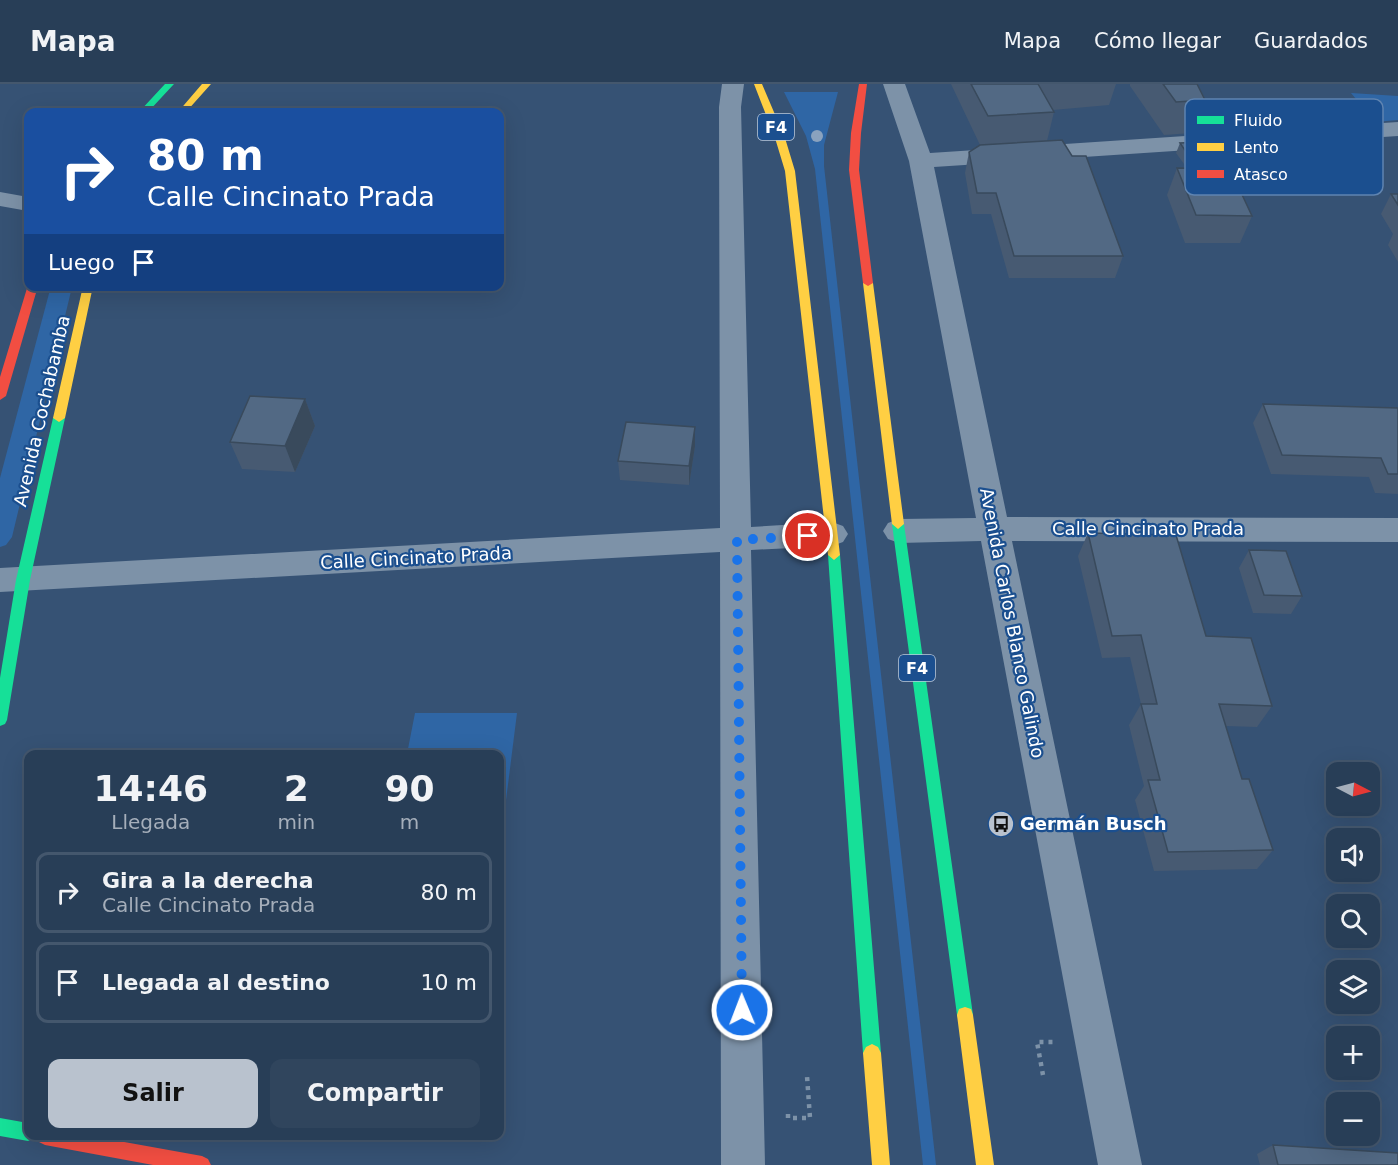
<!DOCTYPE html>
<html lang="es">
<head>
<meta charset="utf-8">
<style>
	body { margin:0; font-family:"DejaVu Sans",sans-serif; background:#30455d; color:#f1f3f6; height:100vh; display:flex; flex-direction:column; font-size:22px; white-space:nowrap }
	* { box-sizing:border-box; margin:0 }
	p { font-size:20px; color:#a5aeba }
	.icon { flex:none; width:33px; height:33px; fill:none; stroke:currentColor; stroke-width:2; stroke-linecap:round; stroke-linejoin:round }
	.map { position:relative; flex:1; overflow:hidden }
	.details { position:absolute; left:24px; top:666px; width:480px; height:390px; display:flex; flex-direction:column; background:#283e57; border-radius:12px; box-shadow:0 6px 24px #0002,0 0 0 2px #44576d }
	.details>* { flex:none }
	.banner { position:absolute; left:24px; top:24px; width:480px; height:183px; border-radius:12px; box-shadow:0 6px 24px #0002,0 0 0 2px #44576d; background:#1a4fa0; color:#fff; overflow:hidden }
	.needle { width:39px; rotate:96deg }
	.controls { position:absolute; left:1326px; top:678px; display:grid; gap:12px }
	.controls a { display:grid; place-items:center; width:54px; height:54px; border-radius:12px; background:#283e57; box-shadow:0 6px 24px #0002,0 0 0 2px #44576d; font-size:30px }
	.pin { position:absolute; display:grid; place-items:center; width:51px; height:51px; color:#fff; margin:-26px; border:3px solid #fff; border-radius:50%; box-shadow:0 2px 6px #0007 }
	.me { position:absolute; width:66px; margin:-33px; rotate:359deg; stroke-linejoin:round; filter:drop-shadow(0 0 4px #0008) }
	.turn { display:flex; align-items:center; gap:21px; height:126px; padding:0 24px; font-size:27px }
	.turn .icon { width:78px; height:78px; stroke-width:2.5 }
	.turn b { display:block; font-size:42px; line-height:51px }
	.then { display:flex; align-items:center; height:57px; padding:0 24px; background:#0003; gap:12px; font-size:22px }
	.eta { display:flex; justify-content:space-evenly; align-items:center; height:102px; text-align:center }
	.eta b { font-size:36px; font-weight:600; line-height:42px }
	.button { display:flex; gap:12px; margin-top:auto; padding:12px 24px }
	.button a { flex:1; height:69px; border-radius:12px; background:#b9c2ce; color:#111; font-size:24px; font-weight:600; line-height:69px; text-align:center }
	.button a+a { background:#30455d; color:#f1f3f6 }
	ul { padding:0; list-style:none }
	li { display:flex; align-items:center; gap:18px; height:81px; margin:0 12px 9px; padding:0 12px; border:3px solid #44576d; border-radius:12px }
	li div { flex:1 }
	li b { display:block; font-size:22px }
	li em { font-style:normal }
	header { display:flex; align-items:center; gap:36px; box-sizing:border-box; height:84px; padding:0 30px; background:#283e57; border-bottom:2px solid #44576d }
	header strong { font-size:28px }
	nav { display:flex; gap:33px; margin-inline-start:auto; font-size:21px }
	.map>svg:first-child { display:block }
	.green { fill:#2f66a5 }
	.lines { fill:none; stroke-linecap:round; stroke-linejoin:round }
	.path { stroke:#7d92a8; stroke-width:4.5; stroke-dasharray:4 5; stroke-linecap:butt }
	.street { fill:#7d92a8; fill-rule:evenodd }
	.fast { fill:#16e098; fill-rule:evenodd }
	.slow { fill:#ffcf43; fill-rule:evenodd }
	.jam { fill:#f24e42; fill-rule:evenodd }
	.tree { fill:#8aa2be }
	.wall { fill:#475a72 }
	.shaded-wall { fill:#394a5c }
	.building { fill:#526984; stroke:#394a5c; stroke-width:1.5 }
	.route { stroke:#1a73e8; stroke-width:10; stroke-dasharray:0 18 }
	.labels { text-anchor:middle; stroke-width:4.5; stroke-linejoin:round; paint-order:stroke }
	.shield { fill:#1b4f8f; stroke:#bbcadd; stroke-width:1.5 }
	.shield-label { font-size:16px; font-weight:bold; fill:#fff }
	.street-label { font-size:18px; fill:#fff; stroke:#1b4f8f }
	.poi-label { font-size:18px; font-weight:bold; fill:#fff; stroke:#1b4f8f; text-anchor:start }
	.key { fill:#1b4f8f; stroke:#5f84b1; stroke-width:1.5 }
	.key-label { font-size:16px; fill:#fff }
</style>
</head>
<body>
<header>
<strong>Mapa</strong>
<nav><a>Mapa</a><a>Cómo llegar</a><a>Guardados</a></nav>
</header>
<div class="map">
<svg width="1398" height="1081" viewBox="0 0 1398 1081">
	<rect width="100%" height="100%" fill="#365274"/>
	<!-- green -->
	<path class="green" d="M784,8H838L824,61V82L936,1081H923L815,85L806,52Z
		M1351,9L1398,12V36L1375,38Z
		M51,202L72,203L12,453L6,461L0,463V394Z
		M415,629H517L500,764V670H407Z"/>
	<g class="lines">
		<!-- path -->
		<path class="path" d="M1043,991L1037,958H1054
			M788,1030V1034H810L807,992"/>
		<!-- street -->
		<path class="street" d="M722,0H744L741,23L751,443L832,438L843,442L848,450L843,458L832,462L751,466L765,1081H721L720,468L0,508V484L720,444L719,23Z
			M883,0H905L930,69L1398,38V52L934,83L1007,433L1398,434V458L1012,457L1142,1081H1098L981,457L899,459L888,455L883,447L888,439L899,435L976,434L909,77Z
			M0,108L28,113V127L0,122Z"/>
		<!-- fast -->
		<path class="fast" d="M165,0H174L148,28H139Z
			M59,330L65,334L30,496L7,636L5,640L0,642V594L16,496L53,334Z
			M898,435L904,440L973,931L971,937L965,939L959,937L957,931L892,440Z
			M834,466L840,471L881,969L878,975L872,978L866,975L863,969L828,471Z
			M0,1034L28,1039V1052H36L34,1054L28,1057L0,1052Z"/>
		<!-- slow -->
		<path class="slow" d="M202,0H211L186,28H178Z
			M754,0H762L785,54L795,87L840,471L834,476L828,471L785,87L775,54Z
			M868,196L873,199L904,440L898,445L892,440L863,199Z
			M83,202H93L65,334L59,338L53,334Z
			M965,923L971,925L973,931L994,1081H976L957,931L959,925Z
			M872,960L878,963L881,969L890,1081H872L863,969L866,963Z"/>
		<!-- jam -->
		<path class="jam" d="M859,0H867L861,49L859,86L873,199L868,202L863,199L849,86L851,49Z
			M28,201L38,202L6,312L0,316V293Z
			M36,1052H91L202,1072L208,1075L211,1081H153L45,1061L39,1058Z"/>
	</g>
	<!-- trees -->
	<circle class="tree" cx="817" cy="52" r="6"/>
	<!-- wall -->
	<path class="wall" d="M951,0H1116L1109,21L1053,26L1054,28L1047,57L1123,172L1115,194H1009L991,130H972L965,89L969,68L980,61Z
		M1130,0H1197L1205,16L1192,49L1164,51L1130,2Z
		M1180,59L1213,80L1212,84L1252,132L1240,159H1185L1167,111L1177,84H1187L1176,69Z
		M1391,110H1398V178L1388,161L1393,150L1381,130Z
		M305,315L315,342L295,388L242,385L230,358Z
		M1263,320L1398,324V410L1375,409L1369,393L1271,390L1253,339Z
		M695,362L689,401L620,396L618,377Z
		M1088,449L1206,552L1272,622L1257,643L1226,642L1242,695L1273,766L1257,785L1154,787L1135,716L1144,702L1129,641L1141,620L1130,573L1102,574L1078,472Z
		M1249,466L1302,512L1291,530L1253,529L1239,484Z
		M1273,1061L1398,1081H1260L1257,1070Z"/>
	<!-- shaded-wall -->
	<path class="shaded-wall" d="M305,315L315,342L295,388L285,362Z
		M695,343V362L689,401V382Z"/>
	<!-- building -->
	<path class="building" d="M971,0H1038L1054,28L988,32Z
		M1163,0H1197L1205,16L1176,18Z
		M1062,56L1072,72H1086L1123,172H1014L996,109H977L969,68L980,61Z
		M1204,58L1213,80L1205,84H1197L1180,59Z
		M1177,84L1230,85L1252,132L1196,131Z
		M1391,110H1398V121Z
		M250,312L305,315L285,362L230,358Z
		M1263,320L1398,324V390H1388L1381,374L1282,371Z
		M626,338L695,343L689,382L618,377Z
		M1088,449L1176,451L1206,552L1251,554L1272,622L1219,620L1242,695H1249L1273,766L1168,768L1148,696H1160L1141,620H1157L1141,551L1112,552Z
		M1249,466L1286,467L1302,512L1264,511Z
		M1273,1061L1398,1069V1081H1278Z"/>
	<g class="lines">
		<!-- route -->
		<path class="route" d="M742,926L737,456L808,452"/>
	</g>
	<!-- icons -->
	<defs>
		<g id="bus-disc" transform="scale(1.35)"><circle r="9.5" fill="#b9c2ce" stroke="#1b4f8f"/><path d="M-5-6H5V4H4V6H2V4H-2V6H-4V4H-5ZM-3.5-4V0h7V-4ZM-3.5 1.2v1.5H-2V1.2ZM2 1.2v1.5H3.5V1.2Z" fill="#111"/></g>
	</defs>
	<g fill-rule="evenodd">
		<use href="#bus-disc" x="1001" y="740"/>
	</g>
	<g class="labels">
		<!-- shield labels -->
		<g class="shield">
			<rect x="758" y="30" width="36" height="26" rx="4.5"/>
			<rect x="899" y="571" width="36" height="26" rx="4.5"/>
		</g>
		<g class="shield-label">
			<text x="776" y="49">F4</text>
			<text x="917" y="590">F4</text>
		</g>
		<!-- street labels -->
		<g class="street-label">
			<text transform="translate(42 327) rotate(-77)" y="6">Avenida Cochabamba</text>
			<text x="1148" y="451">Calle Cincinato Prada</text>
			<text transform="translate(416 474) rotate(-3)" y="6">Calle Cincinato Prada</text>
			<text transform="translate(1012 539) rotate(79)" y="6">Avenida Carlos Blanco Galindo</text>
		</g>
		<!-- poi labels -->
		<g class="poi-label">
			<text x="1020" y="746">Germán Busch</text>
		</g>
	</g>
	<!-- legend -->
	<rect x="1185" y="15" width="198" height="96" rx="9" class="key"/>
	<rect x="1197" y="32" width="27" height="8" fill="#16e098"/>
	<rect x="1197" y="59" width="27" height="8" fill="#ffcf43"/>
	<rect x="1197" y="86" width="27" height="8" fill="#f24e42"/>
	<g class="key-label">
		<text x="1234" y="42">Fluido</text>
		<text x="1234" y="69">Lento</text>
		<text x="1234" y="96">Atasco</text>
	</g>
</svg>
<div class="controls">
<a><svg class="needle" viewBox="-14 -14 28 28"><path d="M0-13l5 13h-10z" fill="#e53935"/><path d="M0 13l5-13h-10z" fill="#a5aeba"/></svg></a>
<a><svg class="icon" aria-label="sound" viewBox="0 0 24 24"><path d="M4 9h4l5-4v14l-5-4H4zM17 9q2 3 0 6"/></svg></a>
<a><svg class="icon" aria-label="search" viewBox="0 0 24 24"><circle cx="10" cy="10" r="6"/><path d="M15 15l6 6"/></svg></a>
<a><svg class="icon" aria-label="layers" viewBox="0 0 24 24"><path d="M12 4l9 5-9 5-9-5zM3 14l9 5 9-5"/></svg></a>
<a>+</a>
<a>−</a>
</div>
<div class="pin" style="left:808px;top:452px;background:#d93025"><svg class="icon" aria-label="arrive" viewBox="0 0 24 24"><path d="M6 21V4h12l-3 4 3 4H6"/></svg></div>
<svg class="me" style="left:742px;top:926px" viewBox="-20 -20 40 40"><circle r="17" fill="#1a73e8" stroke="#fff" stroke-width="3"/><path d="M0-11L8 9 0 5-8 9z" fill="#fff"/></svg>
<div class="banner">
<div class="turn"><svg class="icon" aria-label="right" viewBox="0 0 24 24"><path d="M7 20v-9h11M14 6l5 5-5 5"/></svg><div><b>80 m</b>Calle Cincinato Prada</div></div>
<div class="then">Luego<svg class="icon" aria-label="arrive" viewBox="0 0 24 24"><path d="M6 21V4h12l-3 4 3 4H6"/></svg></div>
</div>
<section class="details">
<div class="eta">
<div><b>14:46</b><p>Llegada</p></div>
<div><b>2</b><p>min</p></div>
<div><b>90</b><p>m</p></div>
</div>
<ul>
<li><svg class="icon" aria-label="right" viewBox="0 0 24 24"><path d="M7 20v-9h11M14 6l5 5-5 5"/></svg><div><b>Gira a la derecha</b><p>Calle Cincinato Prada</p></div><em>80 m</em></li>
<li><svg class="icon" aria-label="arrive" viewBox="0 0 24 24"><path d="M6 21V4h12l-3 4 3 4H6"/></svg><div><b>Llegada al destino</b></div><em>10 m</em></li>
</ul>
<div class="button"><a>Salir</a><a>Compartir</a></div>
</section>
</div>
</body>
</html>
